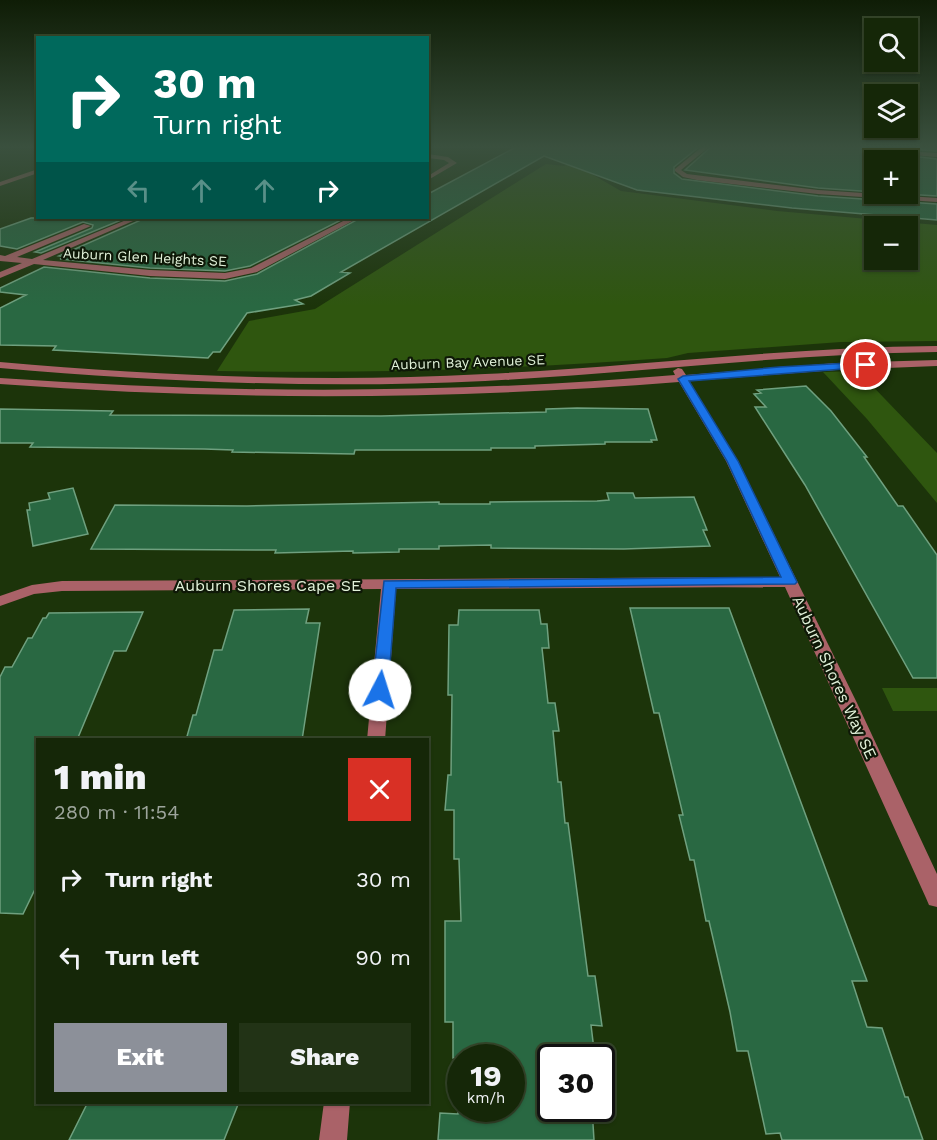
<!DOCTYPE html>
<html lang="en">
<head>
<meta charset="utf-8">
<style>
	body { margin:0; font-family:"Work Sans",sans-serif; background:#223316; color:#f1f3f6; height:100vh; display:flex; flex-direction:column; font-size:22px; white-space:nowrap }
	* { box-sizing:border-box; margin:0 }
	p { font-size:20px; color:#9da59c }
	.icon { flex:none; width:33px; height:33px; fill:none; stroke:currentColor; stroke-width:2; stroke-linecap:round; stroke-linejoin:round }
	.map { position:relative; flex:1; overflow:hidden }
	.drawer { position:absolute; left:36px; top:738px; width:393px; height:366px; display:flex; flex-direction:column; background:#152708; border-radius:0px; box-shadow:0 2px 4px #0004,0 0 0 2px #344429 }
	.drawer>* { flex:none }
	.hud { position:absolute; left:36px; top:36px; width:393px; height:183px; border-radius:0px; box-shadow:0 2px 4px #0004,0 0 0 2px #344429; background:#00695c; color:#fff; overflow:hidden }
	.fabs { position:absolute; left:864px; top:18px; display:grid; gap:12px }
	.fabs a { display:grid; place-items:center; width:54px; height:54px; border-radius:0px; background:#152708; box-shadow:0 2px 4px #0004,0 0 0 2px #344429; font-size:30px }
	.speed { position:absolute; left:447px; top:1044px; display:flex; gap:12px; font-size:30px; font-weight:700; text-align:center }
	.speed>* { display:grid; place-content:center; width:78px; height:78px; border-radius:50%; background:#152708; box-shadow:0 2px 4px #0004,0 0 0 2px #344429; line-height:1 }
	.speed small { font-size:15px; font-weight:400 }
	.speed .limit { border:3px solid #111; border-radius:9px; background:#fff; color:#111 }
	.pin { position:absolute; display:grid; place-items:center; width:51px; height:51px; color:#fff; margin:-26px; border:3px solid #fff; border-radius:50%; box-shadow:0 2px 6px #0007 }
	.me { position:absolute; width:66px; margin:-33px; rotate:5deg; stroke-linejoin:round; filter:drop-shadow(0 0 4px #0008) }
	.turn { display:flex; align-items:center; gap:21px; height:126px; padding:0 18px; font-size:27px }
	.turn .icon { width:78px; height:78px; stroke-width:2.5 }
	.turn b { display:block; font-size:42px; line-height:51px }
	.lanes { display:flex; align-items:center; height:57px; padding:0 18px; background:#0003; justify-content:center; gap:30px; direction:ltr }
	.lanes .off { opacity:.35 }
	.round { display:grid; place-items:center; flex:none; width:63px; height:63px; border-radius:0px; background:#223316 }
	.summary { display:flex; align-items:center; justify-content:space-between; height:102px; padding:0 18px }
	h1 { font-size:36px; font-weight:800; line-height:45px }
	.primary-button { display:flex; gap:12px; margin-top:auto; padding:12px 18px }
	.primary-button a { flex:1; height:69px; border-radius:0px; background:#8c9099; color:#fff; font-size:24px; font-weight:800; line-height:69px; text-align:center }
	.primary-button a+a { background:#223316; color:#f1f3f6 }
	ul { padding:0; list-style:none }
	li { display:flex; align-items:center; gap:18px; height:78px; padding:0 18px }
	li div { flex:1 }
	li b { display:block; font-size:22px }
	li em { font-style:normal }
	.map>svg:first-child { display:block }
	.green { fill:#2f560f; fill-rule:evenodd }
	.building { fill:#296842; stroke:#6fa07f; stroke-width:1.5 }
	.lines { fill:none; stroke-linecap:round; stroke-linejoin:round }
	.minor { fill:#aa6268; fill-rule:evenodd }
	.route { fill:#1a73e8; stroke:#114b97; stroke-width:1.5 }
	.labels { text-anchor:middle; stroke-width:4.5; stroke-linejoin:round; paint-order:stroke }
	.far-street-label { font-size:14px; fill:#e2f2da; stroke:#0e1807 }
	.street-label { font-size:16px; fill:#e2f2da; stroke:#0e1807 }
</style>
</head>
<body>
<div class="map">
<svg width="937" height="1140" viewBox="0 0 937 1140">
	<rect width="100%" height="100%" fill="#1c340a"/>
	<!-- green -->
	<path class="green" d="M595,146H622L588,172L621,191L777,211L937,225V341L841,342L688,353L667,358C517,369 368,374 217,371L249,321L315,309L546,164L564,166ZM874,226H908V260H874Z
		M858,371L937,453V503L867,419L823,372Z
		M882,688H937V711H893Z"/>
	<!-- building -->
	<path class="building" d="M518,146H700L674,167V173L682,179L818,196L937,204V220L792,208L637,190L544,156L341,272L350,273L311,296L295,300L303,304L247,313L220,352H213L208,358L53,350L56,346L0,345V308L26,295L0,292V288L44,267L150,278L225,281L257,274L360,218H428V194Z
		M712,146H937V151L890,148L886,153L937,159V196L904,194H908V160H874V192L818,188L685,170Z
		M31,218H126L41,253L35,252L92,228L93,225L83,222L17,249L0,246V229Z
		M142,218H345L250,266L225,271L150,268L60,259L66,257L59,256L141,220Z
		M806,386L831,411L867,457H864L898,506H903L937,555V678H913L805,485L755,407H766L754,394L761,393L757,390Z
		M577,408L648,409L657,440H651L652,442H605V444L535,446V448H491V450H355L354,454L232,452L233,450L204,449L30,447L33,443H0V409L113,411L110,415L381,416L546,412V409Z
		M73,488L88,534L33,546L27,510H30L29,503L50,499L48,493Z
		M607,493H633L635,498L694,497L707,530H703L710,546L624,549L491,548V545L439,546V549H399V552L353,553V551L275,553L276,550L91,549L115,505L247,506L439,502V504H490V502L597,501L609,500Z
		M630,608H729L867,981H852L867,1027L882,1028L905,1097H908L923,1140H782L780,1133L766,1134L748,1051H737L730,1012L709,921H706L694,860H690L679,815H683L665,739L659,713H654Z
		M309,609L306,623H320L302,740H186L193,715H196L214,650H222L234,610Z
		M459,610H539L541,624H547L549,648H542L548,703H555L559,731H553L558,782H561L565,823H568L588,976H595L602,1026L591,1025L595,1058H550V1108H592L594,1140H438L440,1113L458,1114V1108H512V1058H453V1022H445V921H461L459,859H454V810H445L448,775H451L452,695H448L449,625H458Z
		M143,612L126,651H114L77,740H38V883L23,914L0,913V677L5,667H12L28,638H32L43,618H46L49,613Z
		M88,1102H239L224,1140H69Z"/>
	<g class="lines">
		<!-- minor -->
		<path class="minor" d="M703,146H710L681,170L687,174L818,190L937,198V202L818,194L697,180L683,177L675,171V169Z
			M890,150L937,153V157L888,153Z
			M428,154L448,157L457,163L428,180V176L449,163L444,160L428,158Z
			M38,169V173L0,186V182Z
			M131,218H140L43,260L150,270L225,273L251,268L349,218H358L257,272L225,279L150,276L34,264L0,278V272L22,263L0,261V255L5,256L84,224L91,226L17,257L32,259Z
			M937,346V352C786,354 636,373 485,381C323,389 161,382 0,368V362C161,376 323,383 485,374C636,367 786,347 937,346Z
			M937,360V366L836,370L689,381L738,461L857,703L937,874V907L929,905L926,898L785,587L396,589L385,740H367L381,589L62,591L34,594L0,606V596L32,585L62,581L780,577L726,461L679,382C452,400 227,401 0,384V378C226,394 450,394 675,375L673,371L678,368L682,369L686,375L836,363Z
			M324,1102H350L347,1140H319Z"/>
	</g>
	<!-- sky -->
	<linearGradient id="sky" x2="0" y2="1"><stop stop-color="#0f1d06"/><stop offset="0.48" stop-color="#3a503e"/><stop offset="1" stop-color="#3a503e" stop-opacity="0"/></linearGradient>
	<rect width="937" height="306" fill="url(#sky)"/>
	<!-- route -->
	<path class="route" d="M866,362L870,365L869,367L689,381L738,461L797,582L795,584L396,588L388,690L386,694H375L372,690L384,581L781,577L727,461L678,379L683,376L779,367Z"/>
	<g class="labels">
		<!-- far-street labels -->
		<g class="far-street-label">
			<text transform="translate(145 257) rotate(3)" y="5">Auburn Glen Heights SE</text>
			<text transform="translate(468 362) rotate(-2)" y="5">Auburn Bay Avenue SE</text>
		</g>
		<!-- street labels -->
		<g class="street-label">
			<text x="268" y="591">Auburn Shores Cape SE</text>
			<text transform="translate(835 677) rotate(65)" y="6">Auburn Shores Way SE</text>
		</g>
	</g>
</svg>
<div class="fabs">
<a><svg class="icon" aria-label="search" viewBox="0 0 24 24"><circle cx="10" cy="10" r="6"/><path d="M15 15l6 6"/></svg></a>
<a><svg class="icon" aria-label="layers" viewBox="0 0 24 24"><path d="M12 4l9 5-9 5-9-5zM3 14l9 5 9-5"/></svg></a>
<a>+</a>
<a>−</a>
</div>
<div class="speed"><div>19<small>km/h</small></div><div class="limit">30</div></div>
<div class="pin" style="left:866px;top:365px;background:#d93025"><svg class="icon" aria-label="arrive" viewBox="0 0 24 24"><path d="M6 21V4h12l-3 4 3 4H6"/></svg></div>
<svg class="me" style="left:380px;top:690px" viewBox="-20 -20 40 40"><circle r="19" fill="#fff"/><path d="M0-13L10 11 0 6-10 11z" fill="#1a73e8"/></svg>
<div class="hud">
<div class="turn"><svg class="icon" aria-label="right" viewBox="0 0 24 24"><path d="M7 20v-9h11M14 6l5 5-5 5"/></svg><div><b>30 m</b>Turn right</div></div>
<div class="lanes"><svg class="icon off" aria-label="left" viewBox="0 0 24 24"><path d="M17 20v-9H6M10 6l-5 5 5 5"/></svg><svg class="icon off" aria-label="ahead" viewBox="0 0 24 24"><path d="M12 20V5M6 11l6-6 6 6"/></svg><svg class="icon off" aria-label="ahead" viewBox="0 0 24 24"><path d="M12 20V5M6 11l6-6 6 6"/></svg><svg class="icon" aria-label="right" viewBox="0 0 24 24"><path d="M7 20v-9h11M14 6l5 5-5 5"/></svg></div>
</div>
<section class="drawer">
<div class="summary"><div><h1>1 min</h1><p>280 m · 11:54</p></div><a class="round" style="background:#d93025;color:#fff"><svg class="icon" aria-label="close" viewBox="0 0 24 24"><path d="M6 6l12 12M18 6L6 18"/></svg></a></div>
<ul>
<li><svg class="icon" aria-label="right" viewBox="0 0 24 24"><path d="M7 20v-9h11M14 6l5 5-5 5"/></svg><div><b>Turn right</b></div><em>30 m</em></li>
<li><svg class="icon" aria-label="left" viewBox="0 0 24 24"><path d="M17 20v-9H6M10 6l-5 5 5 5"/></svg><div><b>Turn left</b></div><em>90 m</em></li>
</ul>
<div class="primary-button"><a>Exit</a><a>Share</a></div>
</section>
</div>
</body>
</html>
